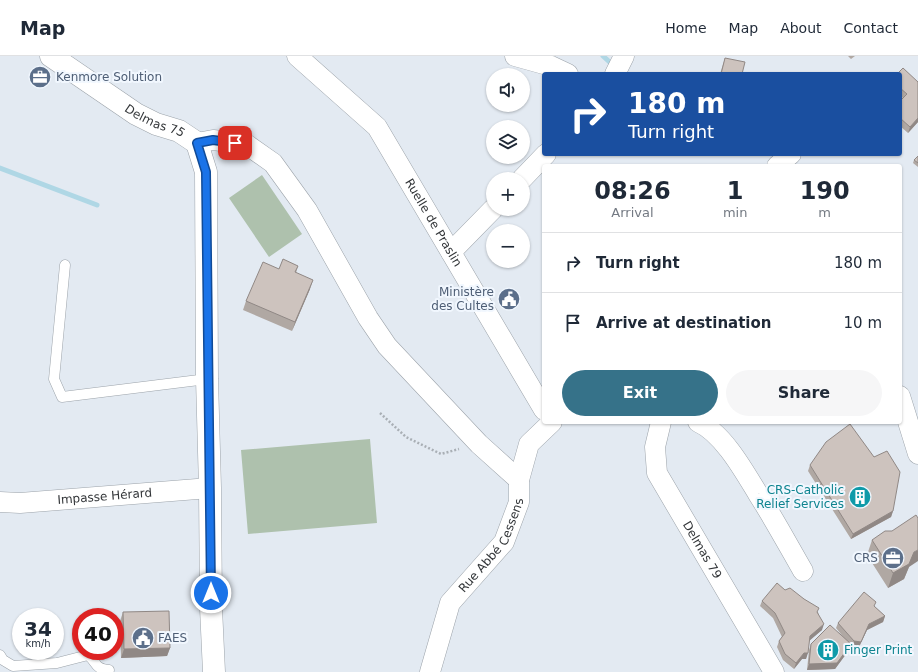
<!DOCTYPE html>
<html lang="en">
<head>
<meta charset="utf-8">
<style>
	body { margin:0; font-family:"DejaVu Sans",sans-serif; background:#f6f6f7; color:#1f2937; height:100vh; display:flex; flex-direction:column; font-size:15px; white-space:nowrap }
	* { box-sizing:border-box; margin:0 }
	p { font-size:13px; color:#747a83 }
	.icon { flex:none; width:22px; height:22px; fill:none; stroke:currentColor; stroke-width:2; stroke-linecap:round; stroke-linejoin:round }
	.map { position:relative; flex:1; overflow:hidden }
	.drawer { position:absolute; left:542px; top:108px; width:360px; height:260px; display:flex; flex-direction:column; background:#fff; border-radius:4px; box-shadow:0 1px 3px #0004 }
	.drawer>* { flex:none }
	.top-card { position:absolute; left:542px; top:16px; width:360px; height:84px; border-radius:4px; box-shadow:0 1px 3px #0004; background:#1a4fa0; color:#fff; overflow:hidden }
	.tools { position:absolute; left:486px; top:12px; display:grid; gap:8px }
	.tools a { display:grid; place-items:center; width:44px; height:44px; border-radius:50%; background:#fff; box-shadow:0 1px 3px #0004; font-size:20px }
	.speed { position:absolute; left:12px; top:552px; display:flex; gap:8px; font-size:20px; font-weight:700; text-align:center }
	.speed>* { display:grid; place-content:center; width:52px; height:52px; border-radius:50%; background:#fff; box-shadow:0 1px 3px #0004; line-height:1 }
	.speed small { font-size:10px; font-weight:400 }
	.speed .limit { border:6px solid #d22; background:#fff; color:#111 }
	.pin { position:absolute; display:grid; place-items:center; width:34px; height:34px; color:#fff; margin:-17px; border-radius:8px; box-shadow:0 2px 6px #0006 }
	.me { position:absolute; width:44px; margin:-22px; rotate:0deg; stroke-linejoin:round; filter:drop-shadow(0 0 3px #0008) }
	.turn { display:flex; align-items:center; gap:14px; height:84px; padding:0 20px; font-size:18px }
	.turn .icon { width:52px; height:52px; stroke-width:2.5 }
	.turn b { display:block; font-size:28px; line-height:34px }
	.eta { display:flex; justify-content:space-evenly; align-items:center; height:68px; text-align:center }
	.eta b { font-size:24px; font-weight:700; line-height:28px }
	.cta { display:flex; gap:8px; margin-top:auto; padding:8px 20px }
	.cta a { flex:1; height:46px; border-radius:24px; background:#367289; color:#fff; font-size:16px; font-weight:700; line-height:46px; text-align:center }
	.cta a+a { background:#f6f6f7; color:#1f2937 }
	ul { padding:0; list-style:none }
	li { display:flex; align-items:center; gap:12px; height:60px; padding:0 20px; border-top:1px solid #e0e1e3 }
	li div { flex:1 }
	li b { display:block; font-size:15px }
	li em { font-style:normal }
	header { display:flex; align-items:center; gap:24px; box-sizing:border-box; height:56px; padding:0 20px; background:#fff; border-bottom:1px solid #e0e1e3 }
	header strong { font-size:19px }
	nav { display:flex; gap:22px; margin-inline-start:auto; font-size:14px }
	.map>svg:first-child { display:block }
	.green { fill:#aec1ad }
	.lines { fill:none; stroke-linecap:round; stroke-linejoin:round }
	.stream { stroke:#afd7e5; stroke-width:5 }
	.service-casing { stroke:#9ca3aa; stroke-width:11 }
	.minor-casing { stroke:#9ca3aa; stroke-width:21 }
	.tertiary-casing { stroke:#9ca3aa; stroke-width:23 }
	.path { stroke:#a9afb5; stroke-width:2.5; stroke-dasharray:2 2; stroke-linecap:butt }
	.service { stroke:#fff; stroke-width:10 }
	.minor { stroke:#fff; stroke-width:20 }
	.tertiary { stroke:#fff; stroke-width:22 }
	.wall { fill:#b0a8a3 }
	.shaded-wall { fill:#908885 }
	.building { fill:#cdc3be; stroke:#908885 }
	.route-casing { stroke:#114b97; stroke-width:10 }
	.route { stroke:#1a73e8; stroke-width:7 }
	.labels { text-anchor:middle; stroke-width:4; stroke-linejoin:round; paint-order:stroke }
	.service-label { font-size:12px; fill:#4e5e75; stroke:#f1f7fe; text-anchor:start }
	.street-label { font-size:12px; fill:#323538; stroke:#f1f7fe }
	.culture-label { font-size:12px; fill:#0d838f; stroke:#f1f7fe; text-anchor:end }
</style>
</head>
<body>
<header>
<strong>Map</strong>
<nav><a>Home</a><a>Map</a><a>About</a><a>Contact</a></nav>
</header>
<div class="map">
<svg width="918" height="616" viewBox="0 0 918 616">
	<rect width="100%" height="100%" fill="#e3eaf2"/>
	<!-- green -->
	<path class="green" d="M262,119L302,178L269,201L229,142Z
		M370,383L377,467L248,478L241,394Z"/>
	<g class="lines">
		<!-- stream -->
		<path class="stream" d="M603,0L615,11
			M0,112L97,149"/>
		<!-- service casing -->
		<g class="service-casing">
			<path id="service" d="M65,209L54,323L62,341L207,323
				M0,599L3,604L13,610L57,607L88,599C98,607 93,612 109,614"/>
		</g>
		<!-- minor casing -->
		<g class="minor-casing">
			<g id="minor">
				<path id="s1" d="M297,0L377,71L544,354"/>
				<path d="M515,0L551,10L568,18"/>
				<path d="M615,18L624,0"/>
				<path d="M197,87L213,84L246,88L273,107L307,154L368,262L387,290L479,388L519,424"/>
				<path d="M777,110L791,98"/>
				<path d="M522,123L546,98"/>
				<path d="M451,196L493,153"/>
				<path d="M900,340L918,398"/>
				<path id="s2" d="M661,366L655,391L657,417L774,616"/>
				<path d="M698,366C723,377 744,415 758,438C774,463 788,489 803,515"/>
				<path id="s3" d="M0,446L20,447L210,432"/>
				<path id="s4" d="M430,616L450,547L504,486L519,446V424L529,388L552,366"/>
			</g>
		</g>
		<!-- tertiary casing -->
		<g class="tertiary-casing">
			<g id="tertiary">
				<path id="s5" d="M51,0L136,58L156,68L179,75L197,87L206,116L207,323L210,432L211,552L214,616"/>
			</g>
		</g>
		<!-- path -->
		<path class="path" d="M380,357L406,381L441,398L459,393"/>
		<!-- service -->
		<use href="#service" class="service"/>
		<!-- minor -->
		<use href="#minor" class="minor"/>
		<!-- tertiary -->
		<use href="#tertiary" class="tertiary"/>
	</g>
	<!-- wall -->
	<path class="wall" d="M848,0H855L851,3Z
		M725,2L742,18H720Z
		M903,12L918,66L908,77L900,70V45L903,42L900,40V18Z
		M918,100V111L913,107L914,104Z
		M298,210L296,217L310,233L292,275L243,254L246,245L279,213Z
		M810,409L893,455L891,461L851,483L808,415Z
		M872,484L909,511L904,523L888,532L867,499Z
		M785,534L818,556L822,574L809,584L806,603H802L794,613L783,604L777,591L779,585L782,581L773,562L760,550L762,545Z
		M875,551L885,560L883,566L867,574L859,591L852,590L851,589L849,594L835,613L807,614L809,594L811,588L844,582L836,572L838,567Z
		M123,556L170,592L167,600L121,602L120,565Z"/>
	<!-- shaded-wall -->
	<path class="shaded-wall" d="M918,62V66L908,77L910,71Z
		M313,224L310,233L292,275L295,266Z
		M893,455L891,461L851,483L853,478Z
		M918,494V505L909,511L904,523L888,532L893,517L914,496Z
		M885,560L883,566L867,574L859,591L852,590L854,585L869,568Z
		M824,568L822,574L808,586L810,580Z
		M851,588L849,594L835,613L807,614L809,608Z
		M170,592L167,600L121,602L124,593Z
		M804,597H808L806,603H802L794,613L796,607Z"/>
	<!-- building -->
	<path class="building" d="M725,2L745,6L742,18H721Z
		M903,12L918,26V62L910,71L900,62V45L907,38L900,32V18H897Z
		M918,100V107L914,104Z
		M283,203L298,210L295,216L313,224L295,266L246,245L263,206L279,213Z
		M850,368L874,401L887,395L900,416L893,455L853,478L810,409L826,386Z
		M916,459L918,462V494L914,496L909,508L893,517L872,484L885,475H892Z
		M777,527L785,534L790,532L804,543L819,552L817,556L824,568L810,580L808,597H804L796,607L785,598L779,585L785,577L775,557L762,545Z
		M864,536L876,546L874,550L885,560L869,568L861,586L854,585L838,567Z
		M169,555L170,592L124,593L123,556Z
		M830,569L851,588L837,607L809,608L811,588Z"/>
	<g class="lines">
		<!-- route casing -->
		<g class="route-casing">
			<path id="route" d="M211,537L206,116L197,87L213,84L235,87"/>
		</g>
		<!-- route -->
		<use href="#route" class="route"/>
	</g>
	<!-- icons -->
	<defs>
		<g id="office-disc" transform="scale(1.15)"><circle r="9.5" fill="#5c6f8a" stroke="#f1f7fe"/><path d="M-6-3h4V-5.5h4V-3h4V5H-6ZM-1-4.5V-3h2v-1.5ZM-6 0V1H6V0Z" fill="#fff"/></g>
		<g id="civic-disc" transform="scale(1.15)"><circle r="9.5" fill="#5c6f8a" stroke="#f1f7fe"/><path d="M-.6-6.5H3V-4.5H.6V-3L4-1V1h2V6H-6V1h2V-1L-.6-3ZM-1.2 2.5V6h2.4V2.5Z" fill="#fff"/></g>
		<g id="building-disc" transform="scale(1.15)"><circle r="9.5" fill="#0f9aa8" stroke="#f1f7fe"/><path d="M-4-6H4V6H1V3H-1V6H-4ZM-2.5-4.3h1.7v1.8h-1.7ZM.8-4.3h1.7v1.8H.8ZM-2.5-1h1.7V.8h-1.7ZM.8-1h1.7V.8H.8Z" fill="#fff"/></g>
	</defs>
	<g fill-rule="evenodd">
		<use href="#office-disc" x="40" y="21"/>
		<use href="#civic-disc" x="509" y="243"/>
		<use href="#building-disc" x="860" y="441"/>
		<use href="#office-disc" x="893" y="502"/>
		<use href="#civic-disc" x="143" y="582"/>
		<use href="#building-disc" x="828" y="594"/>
	</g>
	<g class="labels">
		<!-- service labels -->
		<g class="service-label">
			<text x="56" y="25">Kenmore Solution</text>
			<text x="494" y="240" text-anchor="end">Ministère<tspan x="494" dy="14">des Cultes</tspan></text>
			<text x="878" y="506" text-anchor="end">CRS</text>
			<text x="158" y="586">FAES</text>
		</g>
		<!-- street labels -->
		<g class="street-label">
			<text dy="4" stroke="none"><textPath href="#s5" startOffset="123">Delmas 75</textPath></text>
			<text dy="4" stroke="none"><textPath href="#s1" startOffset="218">Ruelle de Praslin</textPath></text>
			<text dy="4" stroke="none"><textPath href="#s3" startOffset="105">Impasse Hérard</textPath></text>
			<text dy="4" stroke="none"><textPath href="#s4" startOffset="144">Rue Abbé Cessens</textPath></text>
			<text dy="4" stroke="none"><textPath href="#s2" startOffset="141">Delmas 79</textPath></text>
		</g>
		<!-- culture labels -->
		<g class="culture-label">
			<text x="844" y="438">CRS-Catholic<tspan x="844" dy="14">Relief Services</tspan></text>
			<text x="844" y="598" text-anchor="start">Finger Print</text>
		</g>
	</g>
</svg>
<div class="tools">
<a><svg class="icon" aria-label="sound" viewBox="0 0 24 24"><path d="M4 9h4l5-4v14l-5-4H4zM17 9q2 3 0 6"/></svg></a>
<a><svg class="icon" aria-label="layers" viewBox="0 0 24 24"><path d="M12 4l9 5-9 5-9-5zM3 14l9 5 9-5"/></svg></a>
<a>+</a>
<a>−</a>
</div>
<div class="speed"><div>34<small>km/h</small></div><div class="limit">40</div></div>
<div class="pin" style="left:235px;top:87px;background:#d93025"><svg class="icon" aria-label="arrive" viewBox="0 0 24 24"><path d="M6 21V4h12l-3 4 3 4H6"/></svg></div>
<svg class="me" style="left:211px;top:537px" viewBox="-20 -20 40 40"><circle r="17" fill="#1a73e8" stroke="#fff" stroke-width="3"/><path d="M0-11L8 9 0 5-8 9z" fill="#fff"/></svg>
<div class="top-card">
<div class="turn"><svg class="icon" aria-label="right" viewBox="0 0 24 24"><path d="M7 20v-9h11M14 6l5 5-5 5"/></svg><div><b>180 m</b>Turn right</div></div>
</div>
<section class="drawer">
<div class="eta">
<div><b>08:26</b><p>Arrival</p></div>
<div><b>1</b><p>min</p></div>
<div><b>190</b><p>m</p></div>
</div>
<ul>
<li><svg class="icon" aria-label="right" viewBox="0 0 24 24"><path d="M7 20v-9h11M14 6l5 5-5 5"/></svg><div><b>Turn right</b></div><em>180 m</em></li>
<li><svg class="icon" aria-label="arrive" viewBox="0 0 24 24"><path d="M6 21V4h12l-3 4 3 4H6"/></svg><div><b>Arrive at destination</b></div><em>10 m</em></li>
</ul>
<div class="cta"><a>Exit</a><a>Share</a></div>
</section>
</div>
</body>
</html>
